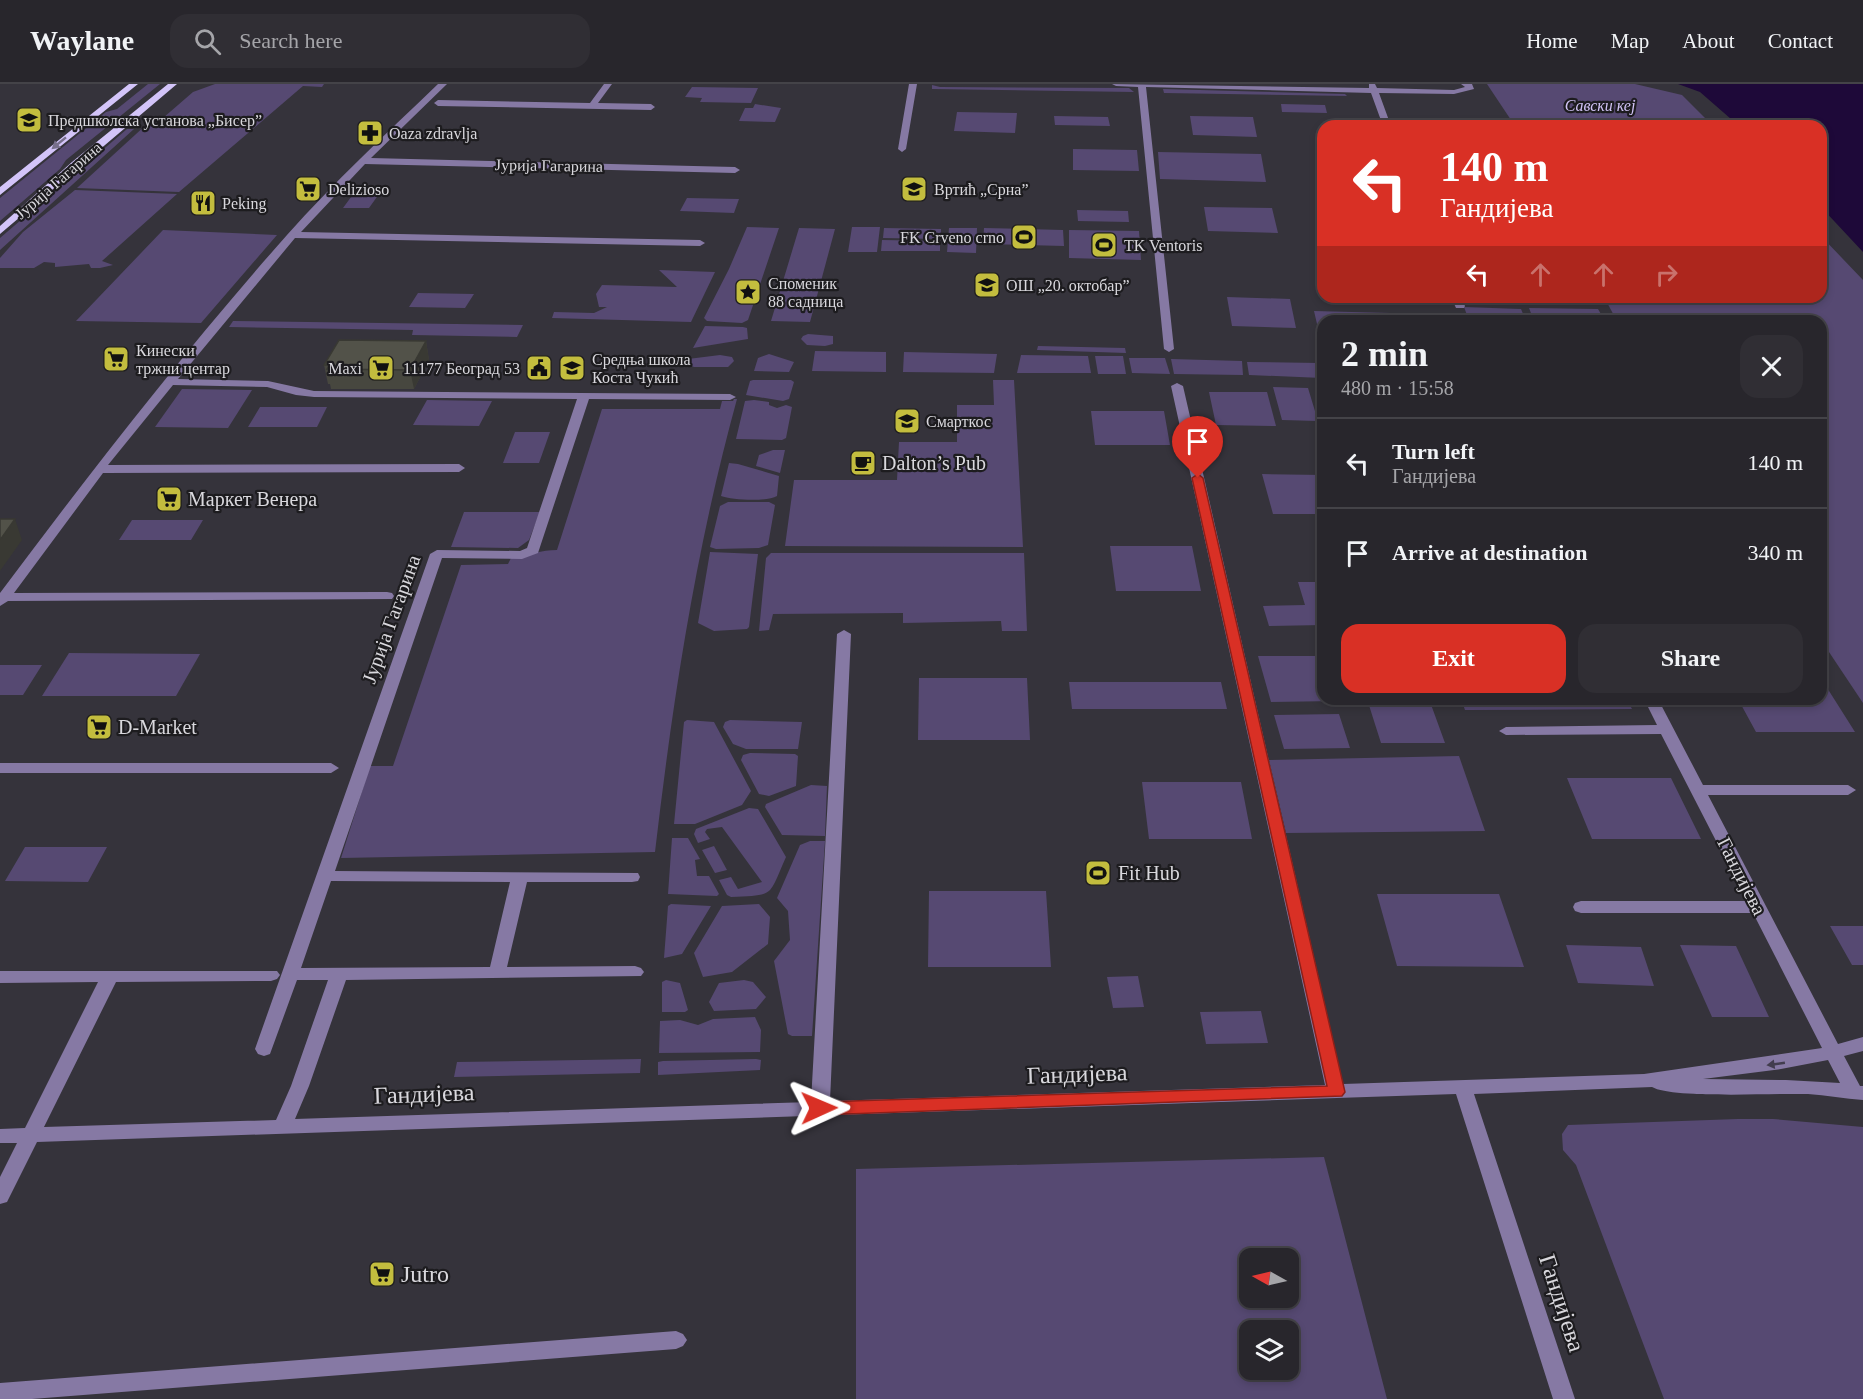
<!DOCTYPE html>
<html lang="en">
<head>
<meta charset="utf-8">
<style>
	body { margin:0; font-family:Georgia,serif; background:#302e34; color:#f1f3f6; height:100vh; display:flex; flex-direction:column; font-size:22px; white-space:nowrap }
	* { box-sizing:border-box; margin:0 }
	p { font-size:20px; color:#a5a5a9 }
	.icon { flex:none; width:33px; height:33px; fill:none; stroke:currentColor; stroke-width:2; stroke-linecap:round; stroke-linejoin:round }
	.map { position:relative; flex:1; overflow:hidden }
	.drawer { position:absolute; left:1317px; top:231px; width:510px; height:390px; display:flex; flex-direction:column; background:#28262c; border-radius:18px; box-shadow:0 3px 9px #0003,0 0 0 2px #444348 }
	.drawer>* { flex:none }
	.top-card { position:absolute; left:1317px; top:36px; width:510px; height:183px; border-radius:18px; box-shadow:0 3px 9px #0003,0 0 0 2px #444348; background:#d93025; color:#fff; overflow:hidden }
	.needle { width:39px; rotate:278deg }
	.tools { position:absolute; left:1239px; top:1164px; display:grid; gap:12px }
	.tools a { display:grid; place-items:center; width:60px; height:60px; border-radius:12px; background:#28262c; box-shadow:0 3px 9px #0003,0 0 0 2px #444348; font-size:30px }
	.pin { position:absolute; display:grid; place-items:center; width:51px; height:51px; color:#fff; margin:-62px -26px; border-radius:50% 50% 50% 0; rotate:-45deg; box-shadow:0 0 6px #0007 }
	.pin .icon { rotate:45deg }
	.me { position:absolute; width:66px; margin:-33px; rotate:89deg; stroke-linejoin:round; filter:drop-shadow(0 0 4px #0008) }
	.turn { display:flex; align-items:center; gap:21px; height:126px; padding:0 24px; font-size:27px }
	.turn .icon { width:78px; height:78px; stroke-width:2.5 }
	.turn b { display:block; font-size:42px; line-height:51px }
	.lanes { display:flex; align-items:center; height:57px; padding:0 24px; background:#0003; justify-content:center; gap:30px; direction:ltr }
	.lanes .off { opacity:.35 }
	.round { display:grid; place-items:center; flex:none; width:63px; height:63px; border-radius:18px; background:#302e34 }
	.overview { display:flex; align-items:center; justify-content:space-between; height:102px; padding:0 24px }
	h1 { font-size:36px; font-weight:600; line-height:45px }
	.action { display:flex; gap:12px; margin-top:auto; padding:12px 24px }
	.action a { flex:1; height:69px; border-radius:18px; background:#d93025; color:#fff; font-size:24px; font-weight:600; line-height:69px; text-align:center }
	.action a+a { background:#302e34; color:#f1f3f6 }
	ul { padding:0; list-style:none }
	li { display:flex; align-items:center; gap:18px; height:90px; padding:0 24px; border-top:2px solid #444348 }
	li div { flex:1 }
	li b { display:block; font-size:22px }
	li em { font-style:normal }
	header { display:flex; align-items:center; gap:36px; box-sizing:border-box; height:84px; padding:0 30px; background:#28262c; border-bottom:2px solid #444348 }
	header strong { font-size:28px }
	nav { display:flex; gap:33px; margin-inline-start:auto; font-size:21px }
	.search { width:420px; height:54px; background:#302e34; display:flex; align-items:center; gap:15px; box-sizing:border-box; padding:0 21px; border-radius:18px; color:#a5a5a9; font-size:22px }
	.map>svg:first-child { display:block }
	.green { fill:#564972; fill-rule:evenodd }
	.water { fill:#1e0939 }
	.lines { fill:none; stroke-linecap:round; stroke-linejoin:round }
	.minor { fill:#8679a4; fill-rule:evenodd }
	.major { fill:#d3c4f9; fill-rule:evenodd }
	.wall { fill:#47473f }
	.shaded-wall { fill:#393933 }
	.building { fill:#525249; stroke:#393933; stroke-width:1.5 }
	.oneway { fill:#78708c }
	.oneway2 { fill:#423d4e }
	.route { fill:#d93025; stroke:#8d1f18; stroke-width:1.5 }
	.labels { text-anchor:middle; stroke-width:4.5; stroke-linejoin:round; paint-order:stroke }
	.far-park-label { font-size:16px; font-style:italic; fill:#d1c3f5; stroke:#1d1c1f }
	.far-poi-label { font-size:16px; fill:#d9d8dd; stroke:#1d1c1f; text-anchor:start }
	.far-street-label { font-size:16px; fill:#d9d8dd; stroke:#1d1c1f }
	.poi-label { font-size:20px; fill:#d9d8dd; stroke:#1d1c1f; text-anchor:start }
	.street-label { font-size:20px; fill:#d9d8dd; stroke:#1d1c1f }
	.near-street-label { font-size:24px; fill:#d9d8dd; stroke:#1d1c1f }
	.near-poi-label { font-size:24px; fill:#d9d8dd; stroke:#1d1c1f; text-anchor:start }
</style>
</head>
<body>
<header>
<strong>Waylane</strong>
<div class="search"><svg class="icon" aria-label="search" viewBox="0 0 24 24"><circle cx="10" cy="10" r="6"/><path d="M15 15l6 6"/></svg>Search here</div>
<nav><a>Home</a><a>Map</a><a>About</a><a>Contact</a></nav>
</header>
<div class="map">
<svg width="1863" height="1315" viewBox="0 0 1863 1315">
	<rect width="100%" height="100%" fill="#35333b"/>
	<!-- green -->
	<path class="green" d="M148,0H160L66,76L60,85L0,137V114L106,28L117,25Z
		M215,0H324L322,3L303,2L179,108L77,104L147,40L176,41L181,35L163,34L193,8Z
		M1487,0H1635L1682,11L1713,42H1515Z
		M932,1L940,3L1129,4L1134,8L932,5Z
		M692,3L758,4L751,19L700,18L702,14L685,13Z
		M1163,5L1345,10L1347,12L1164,9Z
		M755,20L781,24L775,38L739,37L745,24H753Z
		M1281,20L1325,21L1327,29L1282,28Z
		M957,28L1017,29L1015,49L954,47Z
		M1054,32L1108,33L1110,42L1055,41Z
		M1190,32L1253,33L1257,53L1193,51Z
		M127,45H134L0,166V154Z
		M1073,65L1137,66L1139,87L1073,86Z
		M1158,68L1261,70L1266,98L1160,95Z
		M75,106L177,110L102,177L113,181L100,184H91L89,180L55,183V179L44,178L34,184H0V174L23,148Z
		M354,109L379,110L369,124H343Z
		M687,114L739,115L734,129L680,127Z
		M1204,123L1272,124L1278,149L1208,147Z
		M1077,126L1128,127L1129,138L1078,137Z
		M747,143L779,144L748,236L742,239L707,237L704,234L729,185Z
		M852,143H880L877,168H848Z
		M799,144L835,145L810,238L771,237Z
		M884,144L941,145V155L883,154Z
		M949,144H977L976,169L947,168Z
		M984,144L1063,146L1064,162L983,160Z
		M163,146L277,151L201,239L76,237Z
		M1069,146L1139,147L1141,176L1069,174Z
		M1821,152L1863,196V619L1821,556V237H1617L1604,213H1821Z
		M882,156L940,157V167H881Z
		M659,186L715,188L691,238L552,234L554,228L594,229L607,223H599L596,210L602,201L677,203Z
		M418,209L474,210L465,224L409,223Z
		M1227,213L1290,215L1296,244L1232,242Z
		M1459,213H1522L1524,219H1461Z
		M1531,213H1593L1597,221H1534Z
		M1464,223L1521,225L1526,237H1323V266L1314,227L1467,231Z
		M1529,224L1598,225L1605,237H1534Z
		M233,237L523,241L517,253L412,251L413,246L229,243Z
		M705,242L743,243L747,244L748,255L693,264Z
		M808,250L833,252V260L825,262L807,261L801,255L803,252Z
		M1038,262L1125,264L1126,269L1037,266Z
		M815,267L886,268V288L812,287Z
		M904,268L997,270L994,289L903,288Z
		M769,270L794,278L789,288L754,287L758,274Z
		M720,271L732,273L734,277L728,283H694L686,280L688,275Z
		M1021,271L1088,272L1091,289H1017Z
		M1095,272H1123L1126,290H1098Z
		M1129,274H1165L1170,290L1132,289Z
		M1171,275L1242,277L1243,291L1174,290Z
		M1247,278L1319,279L1322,294L1249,291Z
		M753,296H791L794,298L789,315L783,317L746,311L750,297Z
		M993,296H1014L1023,463L785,462L794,396H897L899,358H957V321H994Z
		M1273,303L1308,304L1318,337L1282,336Z
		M182,305L252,306L228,344L155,343Z
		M1209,308H1267L1276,342L1216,341Z
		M734,315H737C696,464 673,614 655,768L341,774L370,682H393L461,481L508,480L512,472C528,471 542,466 557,466L602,325H720L722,317H733Z
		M427,316L492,317L479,342L413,341Z
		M754,316L769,318V321L777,324L786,321L792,323L786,354L782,356L736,355L745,317Z
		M260,323H327L317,343H248Z
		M1091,327H1164L1170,361H1095Z
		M515,348H550L539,379H503Z
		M773,366H785L780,389L756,382L759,371Z
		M729,379L738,380L779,392L777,412C767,418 732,416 721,412Z
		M1262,390L1323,391V430H1273Z
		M728,418H769L775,421L768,461L759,464L716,465L710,463L720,422Z
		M464,428H540L529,456L518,464L451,463Z
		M132,436H203L191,456H119Z
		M1110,462H1192L1201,507H1116Z
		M710,468L758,470L749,543L747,545L714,547L698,539Z
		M771,469H1024L1027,547H1002L1001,537L903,539V529L773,530L769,546L759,547L766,474Z
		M1298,498H1323V541L1269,542L1263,522L1305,521Z
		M69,569L200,570L176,612H42Z
		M1258,572H1322L1323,615H1336L1337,617L1271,618Z
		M0,581H42L23,611H0Z
		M919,594H1027L1030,656H918Z
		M1069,598H1221L1227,625H1072Z
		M1821,599H1824L1855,648H1756L1738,615H1821Z
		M1367,615H1429L1445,659H1381Z
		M1461,615H1627L1632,625L1465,626Z
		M1339,630L1350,664L1284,665L1274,631Z
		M687,636L714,638L751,707L742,721L695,740H674L684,638Z
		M730,636L802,638L798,665H746L733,660L723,643L725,638Z
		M750,669L795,670L798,672L796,702L769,712L759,710L741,676L743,671Z
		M1459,672L1485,747L1286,749L1269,676Z
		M1567,694H1671L1701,755H1592Z
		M1142,698H1241L1252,755H1149Z
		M811,701L827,702L825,752L782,751L765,723L766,720Z
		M749,724L758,725L786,773C768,813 776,811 731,813L727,811L719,796L731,793L738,805L762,798L722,743L707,745L705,748L710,755L698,759L694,750L696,745Z
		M672,754H688L700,775L695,776L697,792H709L719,810L717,812L668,810Z
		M810,757H825L812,952H792L788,950L774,877L790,856L788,827L777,814L800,761Z
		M714,762L727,786L715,789L702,766Z
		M25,763H107L88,798L5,797Z
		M929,807H1046L1051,883H928Z
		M1377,810H1499L1524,883L1397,882Z
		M671,820L711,822L682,870L664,874L668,822Z
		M759,820L770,833L768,860L732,888L703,893L694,869L722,822Z
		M1830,842H1863V881H1852Z
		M1566,861L1641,863L1654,902L1578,899Z
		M1680,861L1736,862L1769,933H1712Z
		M1138,892L1144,923L1113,924L1107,893Z
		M666,896L680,899L688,926L685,928H662V898Z
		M744,896L753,898L766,913L756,925L714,927L709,918L719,899Z
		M1261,927L1268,959L1206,960L1200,928Z
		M755,933L761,946L760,968L659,969L660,937L680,936L698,941L713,935Z
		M641,975L640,989L454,993L457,978Z
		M756,975L761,976L760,986L658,991V978L663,977Z
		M1738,1035H1773L1863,1043V1315H1664L1576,1081L1563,1066L1562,1050L1568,1041Z
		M1324,1073L1387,1315H856V1085ZM1288,1174V1214H1250V1174ZM1288,1246V1286H1250V1246Z"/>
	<!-- water -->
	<path class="water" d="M1678,0H1863V168L1821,123V42H1739L1700,8Z"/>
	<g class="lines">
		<!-- minor -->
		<path class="minor" d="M438,0H447L371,74L735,83L740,86L735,89L365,80L301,148L700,156L705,159L700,162L295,154L178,295L268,297L314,307L730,310L736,313L730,316L589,315L538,469L522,475L442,474L335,787L638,789L640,793L638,797L632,798H527L507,883L635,882L641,884L644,888L641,892L346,896L309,1002L295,1035L811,1018L837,550L844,546L851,550L830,1017L1325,1001L1171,302L1177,299L1183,302L1343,1000L1644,990L1822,964L1753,829H1581L1575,827L1573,823L1575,819L1581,817H1747L1661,650L1506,651L1499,647L1506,643L1657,641L1644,615H1658L1703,701H1848L1856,706L1848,711H1708L1838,960L1863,953V967L1844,972L1860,1002H1863V1016C1845,1015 1826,1011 1808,1010C1777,1009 1673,1015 1652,1003L1474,1010L1575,1315H1553L1456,1010L37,1058L7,1118L0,1120V1093L17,1059H0V1045L25,1044L98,898L0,899V887H277L280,891L277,895L271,897L116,898L44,1043L276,1036L291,1002L328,896H297L270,970L264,972L258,970L255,965L430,470L437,466L520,467L527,464L577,315L314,313L296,311L267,303L173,301L108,381L459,380L465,384L459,388L103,389L14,509L387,508L392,509L394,512L392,515L8,517L0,522V509C92,386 186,265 287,151C334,98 387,49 438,0ZM331,797L510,798L490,883L301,884ZM1828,976L1840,999L1786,996L1703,995L1781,985Z
			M604,0H612L598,19L651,20L655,23L651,26L438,22L434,19L438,16L590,19Z
			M909,0H917L906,65L902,68L898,65Z
			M1112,0L1369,4V0H1375L1377,4L1454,6L1465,3L1461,0H1472L1474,5L1454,10L1379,9L1391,42H1383L1371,9L1146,3L1174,265L1169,268L1164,265L1138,3L1116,2Z
			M1451,213H1461L1465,222L1464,224H1456Z
			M0,679H331L339,684L331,689H0Z
			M676,1247L683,1250L687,1256L683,1262L676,1265L32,1315H0V1299Z"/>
		<!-- major -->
		<path class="major" d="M129,0H138L0,111V103Z
			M168,0H177L0,150V142L72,78Z"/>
	</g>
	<!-- wall -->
	<path class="wall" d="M426,257L429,276L414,305H331L330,300H328L324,281Z"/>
	<!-- shaded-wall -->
	<path class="shaded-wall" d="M426,257L429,276L414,305L410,286Z
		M15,435L22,456L0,487V456Z"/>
	<!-- building -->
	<path class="building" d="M339,256L426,257L410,286L327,285L330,281H324Z
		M0,435H15L0,456Z"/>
	<!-- one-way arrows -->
	<defs><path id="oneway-solid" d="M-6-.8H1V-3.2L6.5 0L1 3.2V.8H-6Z" transform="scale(1.5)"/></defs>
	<use class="oneway" href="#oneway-solid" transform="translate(59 59) rotate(141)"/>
	<use class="oneway2" href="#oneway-solid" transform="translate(1776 980) rotate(172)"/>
	<!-- route -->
	<path class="route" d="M1198,390L1203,394L1345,1008L1342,1012L819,1031L813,1029L811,1024L813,1020L819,1018L1327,1002L1192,394Z"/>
	<!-- icons -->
	<defs>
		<g id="school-square" transform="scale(1.35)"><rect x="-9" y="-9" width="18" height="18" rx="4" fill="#c3bd3e" stroke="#1d1c1f"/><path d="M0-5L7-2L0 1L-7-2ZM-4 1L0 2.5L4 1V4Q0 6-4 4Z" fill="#111"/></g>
		<g id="pharmacy-square" transform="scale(1.35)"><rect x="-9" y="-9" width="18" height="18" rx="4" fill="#c3bd3e" stroke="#1d1c1f"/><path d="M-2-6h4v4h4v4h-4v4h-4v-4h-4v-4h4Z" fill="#111"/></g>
		<g id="supermarket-square" transform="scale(1.35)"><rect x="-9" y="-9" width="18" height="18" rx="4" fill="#c3bd3e" stroke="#1d1c1f"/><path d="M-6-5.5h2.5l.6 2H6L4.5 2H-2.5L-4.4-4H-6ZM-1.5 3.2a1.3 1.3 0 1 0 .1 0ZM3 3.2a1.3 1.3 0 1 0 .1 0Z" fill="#111"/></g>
		<g id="restaurant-square" transform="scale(1.35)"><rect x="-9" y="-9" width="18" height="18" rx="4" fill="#c3bd3e" stroke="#1d1c1f"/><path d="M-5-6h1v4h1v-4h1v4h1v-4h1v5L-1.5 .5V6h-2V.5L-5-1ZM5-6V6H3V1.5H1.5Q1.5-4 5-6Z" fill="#111"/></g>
		<g id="stadium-square" transform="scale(1.35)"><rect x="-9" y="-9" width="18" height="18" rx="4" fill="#c3bd3e" stroke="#1d1c1f"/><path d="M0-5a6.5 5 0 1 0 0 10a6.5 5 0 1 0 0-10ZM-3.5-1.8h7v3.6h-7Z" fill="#111"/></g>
		<g id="sight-square" transform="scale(1.35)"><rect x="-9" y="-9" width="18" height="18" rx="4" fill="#c3bd3e" stroke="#1d1c1f"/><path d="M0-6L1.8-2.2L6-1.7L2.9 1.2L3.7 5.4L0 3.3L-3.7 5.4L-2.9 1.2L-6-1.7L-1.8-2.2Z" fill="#111"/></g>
		<g id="civic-square" transform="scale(1.35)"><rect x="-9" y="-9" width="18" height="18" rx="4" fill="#c3bd3e" stroke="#1d1c1f"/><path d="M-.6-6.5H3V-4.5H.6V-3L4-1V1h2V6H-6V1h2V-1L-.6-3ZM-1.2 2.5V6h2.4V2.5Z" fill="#111"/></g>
		<g id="cafe-square" transform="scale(1.35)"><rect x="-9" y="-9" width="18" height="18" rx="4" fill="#c3bd3e" stroke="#1d1c1f"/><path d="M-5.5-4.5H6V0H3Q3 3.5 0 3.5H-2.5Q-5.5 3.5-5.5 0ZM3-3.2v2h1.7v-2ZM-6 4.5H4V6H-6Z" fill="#111"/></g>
	</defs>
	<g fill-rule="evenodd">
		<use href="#school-square" x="29" y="36"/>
		<use href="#pharmacy-square" x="370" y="49"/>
		<use href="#supermarket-square" x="308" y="105"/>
		<use href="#school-square" x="914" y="105"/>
		<use href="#restaurant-square" x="203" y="119"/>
		<use href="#stadium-square" x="1024" y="153"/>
		<use href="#stadium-square" x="1104" y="161"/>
		<use href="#school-square" x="987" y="201"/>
		<use href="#sight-square" x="748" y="208"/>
		<use href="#supermarket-square" x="116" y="275"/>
		<use href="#supermarket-square" x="381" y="284"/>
		<use href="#civic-square" x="539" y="284"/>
		<use href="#school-square" x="572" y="284"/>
		<use href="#school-square" x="907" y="337"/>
		<use href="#cafe-square" x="863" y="379"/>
		<use href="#supermarket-square" x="169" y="415"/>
		<use href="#supermarket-square" x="99" y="643"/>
		<use href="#stadium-square" x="1098" y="789"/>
		<use href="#supermarket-square" x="382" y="1190"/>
	</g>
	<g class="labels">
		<!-- far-park labels -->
		<g class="far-park-label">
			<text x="1600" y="27">Савски кеј</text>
		</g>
		<!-- far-poi labels -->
		<g class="far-poi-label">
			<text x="48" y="42">Предшколска установа „Бисер”</text>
			<text x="389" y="55">Oaza zdravlja</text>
			<text x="328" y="111">Delizioso</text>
			<text x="934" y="111">Вртић „Срна”</text>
			<text x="222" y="125">Peking</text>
			<text x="1004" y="159" text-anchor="end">FK Crveno crno</text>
			<text x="1124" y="167">TK Ventoris</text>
			<text x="768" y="205">Споменик<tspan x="768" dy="18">88 садница</tspan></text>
			<text x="1006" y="207">ОШ „20. октобар”</text>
			<text x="136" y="272">Кинески<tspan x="136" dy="18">тржни центар</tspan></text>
			<text x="592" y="281">Средња школа<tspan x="592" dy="18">Коста Чукић</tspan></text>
			<text x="362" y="290" text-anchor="end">Maxi</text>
			<text x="520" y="290" text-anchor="end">11177 Београд 53</text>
			<text x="926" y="343">Смарткос</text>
		</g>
		<!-- far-street labels -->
		<g class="far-street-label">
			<text transform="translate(549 81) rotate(1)" y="6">Јурија Гагарина</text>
			<text transform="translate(58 96) rotate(-41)" y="6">Јурија Гагарина</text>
		</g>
		<!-- poi labels -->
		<g class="poi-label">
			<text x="882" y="386">Dalton’s Pub</text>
			<text x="188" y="422">Маркет Венера</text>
			<text x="118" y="650">D-Market</text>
			<text x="1118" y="796">Fit Hub</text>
		</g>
		<!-- street labels -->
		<g class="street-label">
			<text transform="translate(391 535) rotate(-70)" y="7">Јурија Гагарина</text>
			<text transform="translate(1742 792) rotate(63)" y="7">Гандијева</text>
		</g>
		<!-- near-street labels -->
		<g class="near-street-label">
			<text transform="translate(1077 990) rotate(-2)" y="8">Гандијева</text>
			<text transform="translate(424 1010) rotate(-2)" y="8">Гандијева</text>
			<text transform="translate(1562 1219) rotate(72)" y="8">Гандијева</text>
		</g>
		<!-- near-poi labels -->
		<g class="near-poi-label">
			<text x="401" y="1198">Jutro</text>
		</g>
	</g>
</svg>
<div class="tools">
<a><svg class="needle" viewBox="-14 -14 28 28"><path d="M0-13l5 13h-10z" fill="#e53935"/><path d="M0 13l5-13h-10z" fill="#a5a5a9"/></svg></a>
<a><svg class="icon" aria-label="layers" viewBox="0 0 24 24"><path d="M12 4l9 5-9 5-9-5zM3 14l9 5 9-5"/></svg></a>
</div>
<div class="pin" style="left:1198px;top:394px;background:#d93025"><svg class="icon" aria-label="arrive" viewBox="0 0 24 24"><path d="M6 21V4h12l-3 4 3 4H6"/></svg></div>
<svg class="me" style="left:819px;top:1024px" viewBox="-20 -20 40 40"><path d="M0-17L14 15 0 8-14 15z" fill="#d93025" stroke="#fff" stroke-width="4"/></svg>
<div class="top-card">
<div class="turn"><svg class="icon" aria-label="left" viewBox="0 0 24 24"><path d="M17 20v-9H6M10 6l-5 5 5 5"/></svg><div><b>140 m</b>Гандијева</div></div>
<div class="lanes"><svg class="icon" aria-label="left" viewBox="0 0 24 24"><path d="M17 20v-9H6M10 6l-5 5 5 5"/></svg><svg class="icon off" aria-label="ahead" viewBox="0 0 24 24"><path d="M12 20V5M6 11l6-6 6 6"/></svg><svg class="icon off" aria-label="ahead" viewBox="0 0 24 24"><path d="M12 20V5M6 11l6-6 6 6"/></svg><svg class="icon off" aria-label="right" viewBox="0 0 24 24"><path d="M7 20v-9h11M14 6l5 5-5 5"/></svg></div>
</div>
<section class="drawer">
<div class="overview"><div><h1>2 min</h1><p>480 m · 15:58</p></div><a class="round"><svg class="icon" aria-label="close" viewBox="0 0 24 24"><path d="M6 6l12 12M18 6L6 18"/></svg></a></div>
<ul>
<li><svg class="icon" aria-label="left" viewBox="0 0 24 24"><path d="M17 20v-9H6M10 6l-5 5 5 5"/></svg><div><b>Turn left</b><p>Гандијева</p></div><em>140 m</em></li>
<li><svg class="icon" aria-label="arrive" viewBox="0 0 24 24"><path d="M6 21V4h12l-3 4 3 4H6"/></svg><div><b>Arrive at destination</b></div><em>340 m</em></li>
</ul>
<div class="action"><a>Exit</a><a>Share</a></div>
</section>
</div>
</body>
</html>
